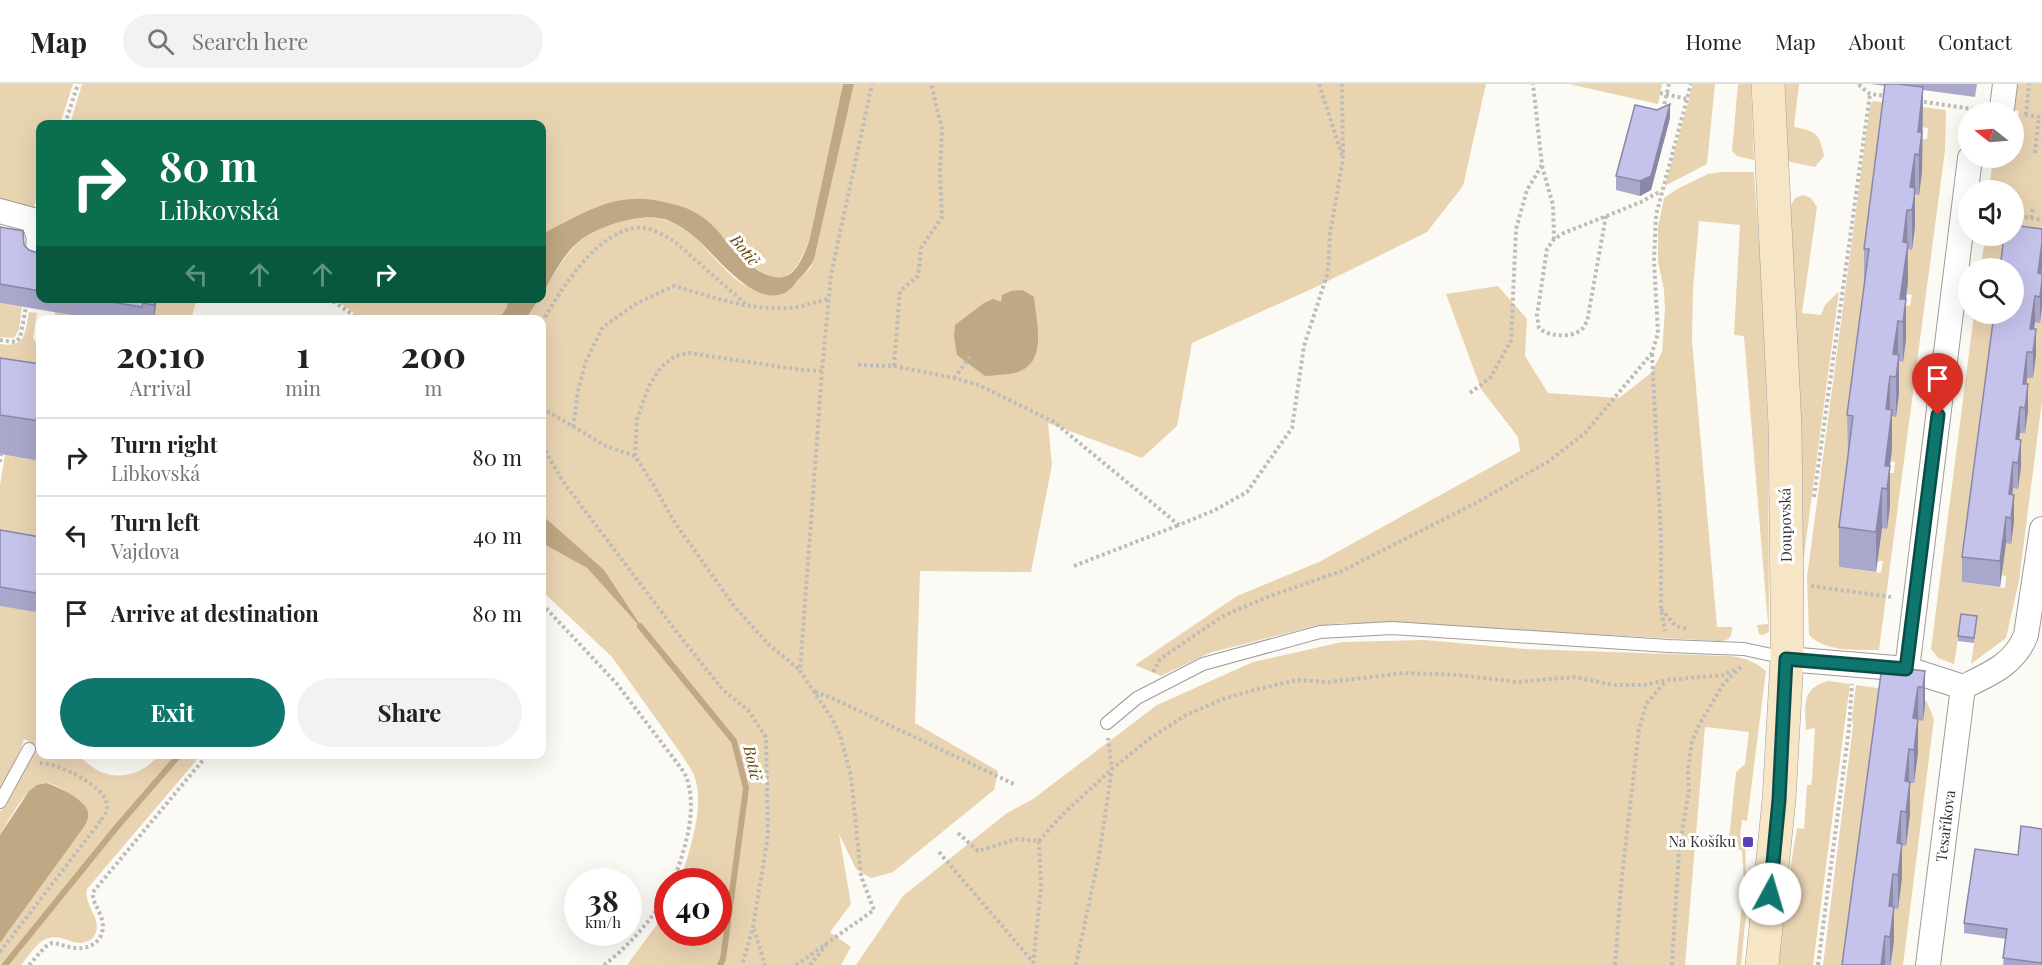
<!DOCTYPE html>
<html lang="en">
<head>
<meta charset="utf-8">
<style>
	body { margin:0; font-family:"Playfair Display",serif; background:#f2f2f2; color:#222; height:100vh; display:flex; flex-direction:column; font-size:22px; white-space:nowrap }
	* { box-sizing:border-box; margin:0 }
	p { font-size:20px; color:#767676 }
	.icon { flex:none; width:33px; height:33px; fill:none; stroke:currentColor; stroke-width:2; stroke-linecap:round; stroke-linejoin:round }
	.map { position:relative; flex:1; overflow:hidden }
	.side { position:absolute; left:36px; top:231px; width:510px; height:444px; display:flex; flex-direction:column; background:#fff; border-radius:12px; box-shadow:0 6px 24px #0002 }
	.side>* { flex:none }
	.guide { position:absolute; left:36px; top:36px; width:510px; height:183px; border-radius:12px; box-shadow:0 6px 24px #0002; background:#0b6e4f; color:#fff; overflow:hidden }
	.needle { width:39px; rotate:287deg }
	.fabs { position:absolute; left:1958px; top:18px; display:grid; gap:12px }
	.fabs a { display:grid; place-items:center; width:66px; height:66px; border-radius:50%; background:#fff; box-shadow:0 6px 24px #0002; font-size:30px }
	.speed { position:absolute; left:564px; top:784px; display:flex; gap:12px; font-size:30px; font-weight:700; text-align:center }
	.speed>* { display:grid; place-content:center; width:78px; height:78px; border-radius:50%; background:#fff; box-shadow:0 6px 24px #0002; line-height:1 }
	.speed small { font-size:15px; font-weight:400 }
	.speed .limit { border:9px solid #d22; background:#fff; color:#111 }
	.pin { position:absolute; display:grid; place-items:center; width:51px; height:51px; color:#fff; margin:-62px -26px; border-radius:50% 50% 50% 0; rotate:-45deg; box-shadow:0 0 6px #0007 }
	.pin .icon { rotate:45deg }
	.me { position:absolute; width:66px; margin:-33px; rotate:6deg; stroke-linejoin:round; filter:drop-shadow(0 0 4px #0008) }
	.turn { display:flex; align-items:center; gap:21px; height:126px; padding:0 24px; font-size:27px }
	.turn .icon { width:78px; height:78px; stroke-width:2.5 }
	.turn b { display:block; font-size:42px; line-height:51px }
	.lanes { display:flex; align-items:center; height:57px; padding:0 24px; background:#0003; justify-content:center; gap:30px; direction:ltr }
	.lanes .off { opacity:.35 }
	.eta { display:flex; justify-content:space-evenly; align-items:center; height:102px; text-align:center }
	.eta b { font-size:36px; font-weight:700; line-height:42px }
	.cta { display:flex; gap:12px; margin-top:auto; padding:12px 24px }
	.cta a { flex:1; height:69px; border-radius:36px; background:#0f766e; color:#fff; font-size:24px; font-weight:700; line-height:69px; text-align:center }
	.cta a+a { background:#f2f2f2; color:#222 }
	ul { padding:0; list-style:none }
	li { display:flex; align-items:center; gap:18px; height:78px; padding:0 24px; border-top:2px solid #e0e0e0 }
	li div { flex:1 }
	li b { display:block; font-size:22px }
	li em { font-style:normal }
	header { display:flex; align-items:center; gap:36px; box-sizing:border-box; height:84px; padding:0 30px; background:#fff; border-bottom:2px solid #e0e0e0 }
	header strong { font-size:28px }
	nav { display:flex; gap:33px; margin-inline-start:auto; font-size:21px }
	.search { width:420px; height:54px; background:#f2f2f2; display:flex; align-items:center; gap:15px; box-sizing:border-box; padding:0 21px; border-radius:33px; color:#767676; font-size:22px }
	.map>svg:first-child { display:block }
	.green { fill:#e9d4b2; fill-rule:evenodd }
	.water { fill:#bfa883 }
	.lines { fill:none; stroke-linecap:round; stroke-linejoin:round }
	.stream { stroke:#bfa883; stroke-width:6 }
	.lane-casing { stroke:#9f9c98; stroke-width:14 }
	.street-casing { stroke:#9f9c98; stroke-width:26 }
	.secondary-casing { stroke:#9f9c98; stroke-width:34 }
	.path { stroke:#bebcb8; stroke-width:4; stroke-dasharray:3 3; stroke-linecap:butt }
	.lane { stroke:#fff; stroke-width:12 }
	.street { stroke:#fff; stroke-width:24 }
	.secondary { stroke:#f6e6c5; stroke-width:33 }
	.path-bridge { stroke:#bebcb8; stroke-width:4; stroke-dasharray:3 3; stroke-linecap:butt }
	.wall { fill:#a9a8cb }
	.shaded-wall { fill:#8a88a5 }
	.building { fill:#c5c3ec; stroke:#8a88a5; stroke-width:1.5 }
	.route-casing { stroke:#0a4d48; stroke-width:15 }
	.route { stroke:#0f766e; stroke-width:10 }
	.poi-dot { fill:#5c41b9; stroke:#fff; stroke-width:2 }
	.labels { text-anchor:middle; stroke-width:6; stroke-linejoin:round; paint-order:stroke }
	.street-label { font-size:15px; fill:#333230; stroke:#fff }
	.poi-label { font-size:15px; fill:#333230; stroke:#fff; text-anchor:end }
	.water-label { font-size:16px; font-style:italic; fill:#664700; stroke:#fff }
</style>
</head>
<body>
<header>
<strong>Map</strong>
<div class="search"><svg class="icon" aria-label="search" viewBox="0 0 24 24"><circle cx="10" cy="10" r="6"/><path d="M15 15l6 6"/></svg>Search here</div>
<nav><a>Home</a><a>Map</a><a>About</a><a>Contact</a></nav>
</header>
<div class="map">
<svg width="2042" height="881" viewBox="0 0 2042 881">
	<rect width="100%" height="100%" fill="#fcfaf5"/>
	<!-- green -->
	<path class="green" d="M0,0H73L60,40H40V103L33,126L0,117Z
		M82,0H843L809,158L798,180L793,187L783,194L772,193L754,184L733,167L714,143L694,128L599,123L542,150V40H70Z
		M854,0H1486L1463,102L1427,148L1316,203L1192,259L1177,342L1142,374L1048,339L1052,381L1031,488L920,487L915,639L998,687L994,706L893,788L871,794L856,785L839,750L851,820L830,848L851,863L841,881H627L667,827L668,849H718V798H680C689,767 706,722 694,691C691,685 687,679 684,674L612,573L542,507V459L587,484L642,544L542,431V236H526L539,215L542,214V211C553,192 563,173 579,158C595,142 643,128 665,136C674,139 686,146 693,152C707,164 731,196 747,202C757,206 777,206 788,207L811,183Z
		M1569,0H1662L1658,20Z
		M1693,0H1715L1707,80L1665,102Z
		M1738,0H1751L1754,76L1737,72L1732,67Z
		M1785,0H1799L1794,43C1816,47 1820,50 1824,72L1815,83L1790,78L1788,75Z
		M2017,0H2042V171L2003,184H1980L1986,152H2013V106H1989L1993,74H2013V44L2017,37L2019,27L2013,26Z
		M1873,17L1946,26L1945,66L1879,566C1857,566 1825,568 1809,551L1807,493L1870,21ZM1886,38L1928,44L1927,55H1922V88L1919,110H1915V144L1912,165H1907V210L1912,211L1910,222L1905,221L1893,310L1899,311L1896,332H1890V377L1895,378L1894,389H1888L1887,444H1882L1877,477H1883L1881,489L1839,483L1853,372L1848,371L1864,204Z
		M1721,88H1754L1761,190L1768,346L1769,548L1763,551L1759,550L1757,541L1768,540L1744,252L1734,251L1740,141L1699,137L1693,206L1692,257L1717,543H1732C1732,553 1729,557 1719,557L1424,541L1345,539L1315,542L1209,569L1161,592L1135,581L1237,512L1319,478L1520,367L1518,353L1481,305L1446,210L1498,202L1527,235L1525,272L1548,309L1619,314L1651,289L1662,268L1665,226L1664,206L1658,177V143L1664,114L1677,105L1708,90Z
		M1803,111L1811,114L1817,123L1802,229L1821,231L1825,221L1839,207L1803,479L1790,123L1795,114Z
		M157,215H197L191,235H154Z
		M334,215H509L506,225L499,236L363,235Z
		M0,219L22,223L19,245L14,254L0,253Z
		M2042,223V317L2019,497L2006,554L1971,580L1977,537L1961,536L1954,580L1938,574L1931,565L1974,230H1997L1962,498L2005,504L2006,492L2001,491L2013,404H2018L2016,381L2027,294H2033L2036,272L2030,271L2035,238Z
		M29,228L37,229L33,254L36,259L40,260V320L0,318V260C26,264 25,249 29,228Z
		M55,228L102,235H54Z
		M5,371L40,377V472L0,465V401Z
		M0,522L36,527L37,523L40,524V670C50,671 64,668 73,671C83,673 91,684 101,688C123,697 145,688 159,671H201L87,805C83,824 107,837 92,855C75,866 65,850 49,854C38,856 28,873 21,881H0V859L84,743L81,718C71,711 59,701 47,699C27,698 9,737 0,751V728L37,662L24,655L21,665L0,706Z
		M1425,556L1525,565L1730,572C1745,574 1754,577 1766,587L1747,737L1742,736L1740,753L1745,755L1747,820L1741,881H1736L1744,799L1742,766L1728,764L1736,688L1745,680L1749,648L1705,643L1685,881H856L903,812L1007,729L1033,715L1157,621L1253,578L1342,558Z
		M1828,597L1850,600L1813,881H1776L1779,852L1797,744L1804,745L1807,701H1811L1812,696L1815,644L1806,646C1805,623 1801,604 1828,597Z
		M1856,601L1914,609L1927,618L1934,635L1903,881H1891L1893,824H1898L1902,794L1901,761H1906L1910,732L1909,699H1914L1918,669L1882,616L1847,881H1823L1853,642L1852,634Z"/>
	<!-- water -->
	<path class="water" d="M843,0H854L814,175C810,184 804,190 797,197C795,200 791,205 788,207C755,228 714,168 692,151C685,145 673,138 664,135C641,129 601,141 582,155C564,168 553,192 542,211V150C571,136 602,115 635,115C648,114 663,118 676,121C690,124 705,133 715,144C721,150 726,158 732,165C742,176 767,197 783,193C797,191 804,169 809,158Z
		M1023,206L1034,213C1036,237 1048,278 1018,288C1008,291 996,291 985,292L957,271L954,252L955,241L984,219L993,215L1001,218L1002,211L1011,207Z
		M509,215V214L539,215L526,235H499L506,225Z
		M542,431L604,486L645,548L587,484L542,459Z
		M46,699C57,702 87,716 88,729C89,734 86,739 84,743L0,859V751L29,707L37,701Z"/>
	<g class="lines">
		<!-- stream -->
		<path class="stream" d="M640,542L734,657L746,704L723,875L720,881
			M5,881L116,744L180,670"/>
		<!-- lane casing -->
		<g class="lane-casing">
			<path id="lane" d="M1107,639L1137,614L1203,580L1320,548L1392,544L1669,562L1744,565L1785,574
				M0,718L29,665"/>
		</g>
		<!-- street casing -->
		<g class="street-casing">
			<path id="street" d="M1999,28L2002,24L2005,0
				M0,127L33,136L39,154L37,173
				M1787,575L1907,585L1963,603C1990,590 2015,580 2026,551L2042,445
				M1907,585L1970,74
				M1928,881L1963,603"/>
		</g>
		<!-- secondary casing -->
		<g class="secondary-casing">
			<path id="secondary" d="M1762,881L1779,716L1787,575V520L1785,342L1768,0"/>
		</g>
		<!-- path -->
		<path class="path" d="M1319,0L1342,71
			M1860,0V2L1870,10L1887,12
			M1660,9L1687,15
			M1918,17L1979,26
			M1663,26L1669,0
			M2025,31L2042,33
			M2026,31L2029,0
			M65,40L78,0
			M2035,69L2039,32
			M1542,82L1553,121L1554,155
			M2013,131L2042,136
			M1606,132L1587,238C1585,240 1584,244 1581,246C1571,254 1549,253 1539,244L1537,231L1547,165L1554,155L1564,149L1641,118L1661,107
			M2031,134L2033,124
			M328,214L361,236
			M542,238C561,206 600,140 644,144C654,145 665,152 674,157L747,221
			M0,256L15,258L20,254L26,223
			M1652,270L1661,454V525L1665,547
			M858,281L894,282L954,294L979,301L1054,338L1179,441L1215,426L1247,408L1292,344L1304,262L1328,188L1330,150L1343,75L1342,0
			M894,282L900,207L918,192L921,164L942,133L940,87L942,45L931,0
			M954,294L970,273
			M1470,309L1490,294L1511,257L1516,145L1527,106L1542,81L1533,0
			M542,324L606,362L635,372L653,400L675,439L734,522L769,561L800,586
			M573,343L578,307L586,277L603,243L637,219L674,202C713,213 755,229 797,223C808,221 818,217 829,215
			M542,355L548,372L564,399L679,551L723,606L748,626L766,653L768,751L753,843L742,881
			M635,372L637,335L649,302L661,283L675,272L689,269L802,286L822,287
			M0,378L1,370
			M1814,413L1870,10
			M1074,482L1179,441
			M1811,502L1891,513
			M542,520L617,600L684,688C700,721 685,765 673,798
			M1661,525L1676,542L1687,545
			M1153,588L1160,575L1223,532L1270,512L1342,487L1476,419L1549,377L1585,349L1652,269L1658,249L1654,177L1656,131L1691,0
			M815,608L832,614L1016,701
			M40,679C57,679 105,701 107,721C108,727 105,730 102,735L104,737
			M958,749L978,767L1017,755L1039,757L1041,804L1033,881
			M1039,757L1062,731L1112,685L1149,655L1186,631L1223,615L1254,606L1297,596L1329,598L1404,589L1459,591L1518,598L1574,593L1614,601H1644L1667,596L1723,591L1734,586
			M939,768L1033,878
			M754,845L765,881
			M0,868L102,735
			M29,881L45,863L52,859C60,860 67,863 75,864C96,866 109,850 100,830C97,822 92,817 93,808L208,670
			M604,881C629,862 652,835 668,809
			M796,881L874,826L861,792L851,692L840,651L831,633L800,587L822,287L831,191L872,0
			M810,881L826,861
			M1076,881L1099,772L1112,685L1108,654
			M1615,881L1622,791L1639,646L1646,620L1666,597
			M1672,881L1679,766L1689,706L1688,685L1692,658L1699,641L1724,599L1743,581
			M1818,881L1849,644L1852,600"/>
		<!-- lane -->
		<use href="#lane" class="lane"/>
		<!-- street -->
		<use href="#street" class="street"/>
		<!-- secondary -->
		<use href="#secondary" class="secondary"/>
		<!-- path-bridge -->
		<path class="path-bridge" d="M1980,26L1999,28"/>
	</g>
	<!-- wall -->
	<path class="wall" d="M1871,0H1977L1975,13L1923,6L1922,88L1919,111L1915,110V143L1912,166L1908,165V198L1906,215V255L1903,278L1899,277V310L1896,333L1892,332V365L1890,382V422L1887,445L1882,444L1876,488L1839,483V443L1848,371L1847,331L1864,204V165L1885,2Z
		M1670,34L1651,106L1640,112L1616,106V92Z
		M0,143L24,161L29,166L35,168H40V214H157L154,236H102L0,219Z
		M2042,184L2040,239L2035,238L2034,245L2036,271L2033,294H2027V300L2028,326L2025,349H2020L2019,356L2021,382L2018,405L2013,404L2012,411L2014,437L2011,460L2006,459L2000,503L1962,498V473Z
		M0,274L40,280V377L0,370Z
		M0,446L40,453V524L37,523L36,528L0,522Z
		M1977,537L1974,559L1958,557V552Z
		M1882,582L1925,587V621L1923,637L1918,636V669L1914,699H1910V731L1906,762L1902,761V794L1898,825L1894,824V857L1891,881H1842Z
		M2042,745V881H2003L2006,855L1964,849V839L2018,771Z"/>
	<!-- shaded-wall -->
	<path class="shaded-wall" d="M1923,3L1922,88L1919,111V71L1918,48Z
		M1670,20V34L1651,106L1640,112V97Z
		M1915,70V143L1912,166V126L1910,103Z
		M1907,126L1908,198L1903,238L1900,215L1903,158Z
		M2042,158V184L2038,215V189Z
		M2042,197V223L2040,239V213Z
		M2035,212V238L2030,271V245Z
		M155,214H157L154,236V221Z
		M1906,215V255L1903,278V238Z
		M1898,237V277L1893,270Z
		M2036,245V271L2033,294V268Z
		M2027,268V294L2023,326V300Z
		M1899,271V310L1896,333V293Z
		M1890,292V332L1886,325Z
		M2028,300V326L2025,349V324Z
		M2020,323V349L2016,381V355Z
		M1892,326V365L1887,405L1885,382Z
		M2021,356V382L2018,405V379Z
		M2013,378V404L2009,436V410Z
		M1890,382V422L1887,445V405Z
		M1882,404V444L1876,488V448Z
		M2014,411V437L2011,460V434Z
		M2006,433V459L2000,503V477Z
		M37,505V523L36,528V509Z
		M1925,587V621L1923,637V603Z
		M1918,603V636L1913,668V634Z
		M1918,635V669L1914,699V666Z
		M1909,665V699L1905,731V697Z
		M1910,698V731L1906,762V728Z
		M1901,727V761L1897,793V759Z
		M1902,760V794L1898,825V791Z
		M1893,790V824L1889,856V822Z
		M1894,823V857L1890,881V853Z
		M1885,852V881H1881Z"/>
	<!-- building -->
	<path class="building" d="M1885,0H1898L1923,3L1918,48H1922L1919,71L1915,70L1910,103L1915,104L1914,115L1912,126H1907L1903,158L1908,159L1900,215H1906L1903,238L1898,237L1893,270L1899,271L1896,293L1890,292L1886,325L1892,326L1885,382H1890L1887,405L1882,404L1876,448L1839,443L1853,332L1847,331L1869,165H1864Z
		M1670,20L1651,92L1640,97L1616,92L1635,21L1657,26Z
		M2013,141L2042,145V158L2038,189L2042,190V197L2040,213L2035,212L2030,245H2036L2033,268H2027L2023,300H2028L2025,324L2020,323L2016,355L2021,356L2018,379L2013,378L2009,410L2014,411L2011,434L2006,433L2000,477L1962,473L1994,230H2013V184H2000L2004,152H2013Z
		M0,143L23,147L24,161L29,166L35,168H40V207L0,200Z
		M87,214H155L154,221L143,219L142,223Z
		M0,274L40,280V337L0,331Z
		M0,446L40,453V505H37L36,509L0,503Z
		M1961,530L1977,532L1974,554L1958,552Z
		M1882,582L1925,587L1923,603H1918L1913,634L1918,635L1914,666L1909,665L1905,697L1910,698L1906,728L1901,727L1897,759L1902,760L1900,775L1898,791L1893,790L1889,822L1894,823L1890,853L1885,852L1881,881H1842Z
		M2021,742L2042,745V879L2003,874L2007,845L1964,839L1975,765L2018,771Z"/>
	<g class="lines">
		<!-- route casing -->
		<g class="route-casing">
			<path id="route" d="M1770,810L1779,716L1786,575L1906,585L1938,331"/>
		</g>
		<!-- route -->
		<use href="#route" class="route"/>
	</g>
	<!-- markers -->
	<rect class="poi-dot" x="1742" y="752" width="12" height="12" rx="3"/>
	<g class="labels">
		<!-- street labels -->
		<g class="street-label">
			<text transform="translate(1786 441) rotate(-91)" y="5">Doupovská</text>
			<text transform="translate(1946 742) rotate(-83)" y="5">Tesaříkova</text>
		</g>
		<!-- poi labels -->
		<g class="poi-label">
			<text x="1736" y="763">Na Košíku</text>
		</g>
		<!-- water labels -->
		<g class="water-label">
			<text transform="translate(745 166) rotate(50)" y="6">Botič</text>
			<text transform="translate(753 679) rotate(77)" y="6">Botič</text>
		</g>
	</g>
</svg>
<div class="fabs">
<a><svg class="needle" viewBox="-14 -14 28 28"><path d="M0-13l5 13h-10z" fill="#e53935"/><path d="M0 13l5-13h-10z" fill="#767676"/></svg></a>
<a><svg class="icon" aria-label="sound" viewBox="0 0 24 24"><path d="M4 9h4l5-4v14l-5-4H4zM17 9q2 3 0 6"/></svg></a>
<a><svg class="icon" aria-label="search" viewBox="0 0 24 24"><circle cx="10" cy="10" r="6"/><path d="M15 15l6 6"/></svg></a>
</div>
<div class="speed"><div>38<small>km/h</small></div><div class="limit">40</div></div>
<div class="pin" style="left:1938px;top:331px;background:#d93025"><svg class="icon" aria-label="arrive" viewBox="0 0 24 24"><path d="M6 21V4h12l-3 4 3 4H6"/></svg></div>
<svg class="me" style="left:1770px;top:810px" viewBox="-20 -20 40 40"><circle r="19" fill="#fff"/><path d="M0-13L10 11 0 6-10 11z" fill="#0f766e"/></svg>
<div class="guide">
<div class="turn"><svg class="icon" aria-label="right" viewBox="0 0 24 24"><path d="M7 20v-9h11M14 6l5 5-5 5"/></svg><div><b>80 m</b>Libkovská</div></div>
<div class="lanes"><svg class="icon off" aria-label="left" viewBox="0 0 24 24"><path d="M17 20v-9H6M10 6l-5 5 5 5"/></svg><svg class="icon off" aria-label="ahead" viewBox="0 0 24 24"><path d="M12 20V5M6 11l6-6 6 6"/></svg><svg class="icon off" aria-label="ahead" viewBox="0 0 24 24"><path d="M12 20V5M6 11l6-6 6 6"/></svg><svg class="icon" aria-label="right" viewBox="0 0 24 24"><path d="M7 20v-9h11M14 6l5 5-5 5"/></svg></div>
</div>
<section class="side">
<div class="eta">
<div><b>20:10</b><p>Arrival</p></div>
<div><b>1</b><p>min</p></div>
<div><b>200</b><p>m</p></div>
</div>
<ul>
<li><svg class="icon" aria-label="right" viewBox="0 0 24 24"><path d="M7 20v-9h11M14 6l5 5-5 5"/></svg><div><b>Turn right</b><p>Libkovská</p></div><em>80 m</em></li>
<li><svg class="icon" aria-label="left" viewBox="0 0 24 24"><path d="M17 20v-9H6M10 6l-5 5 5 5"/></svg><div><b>Turn left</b><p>Vajdova</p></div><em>40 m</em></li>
<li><svg class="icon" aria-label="arrive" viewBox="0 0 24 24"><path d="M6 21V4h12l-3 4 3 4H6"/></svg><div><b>Arrive at destination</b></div><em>80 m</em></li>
</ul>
<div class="cta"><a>Exit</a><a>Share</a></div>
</section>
</div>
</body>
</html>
